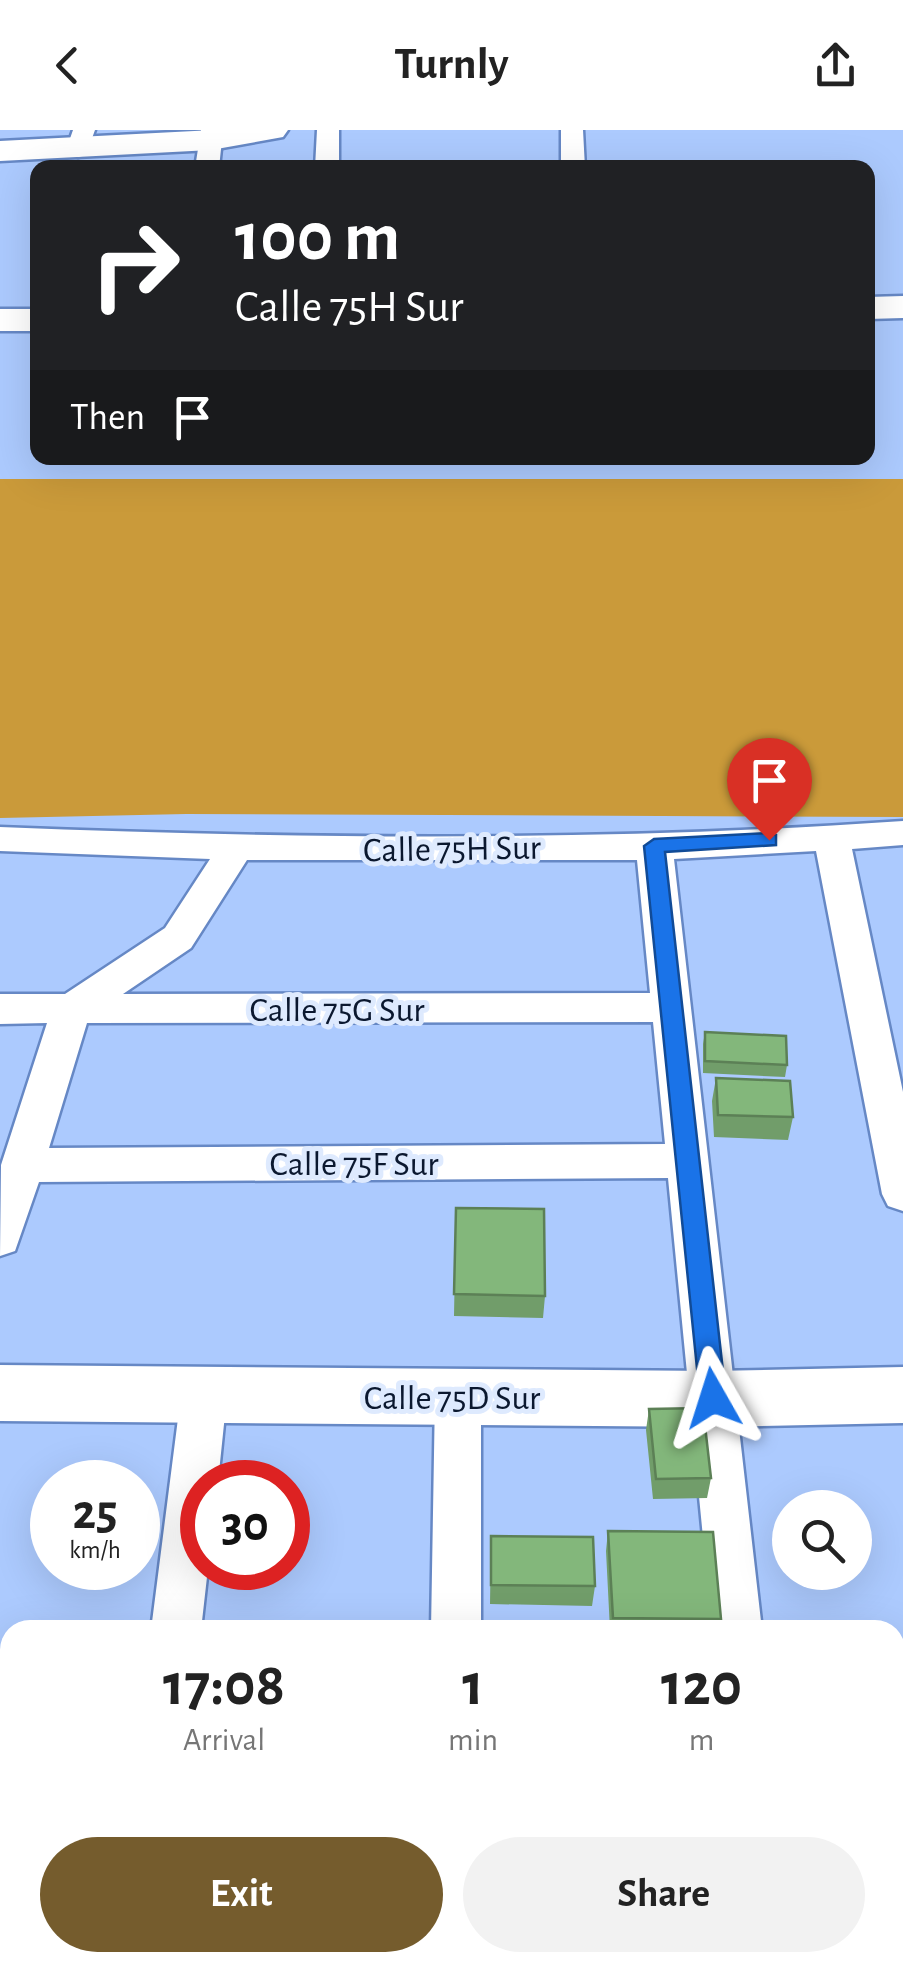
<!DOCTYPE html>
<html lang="en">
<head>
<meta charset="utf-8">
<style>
	body { margin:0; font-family:"Alegreya Sans",sans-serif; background:#f2f2f2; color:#222; height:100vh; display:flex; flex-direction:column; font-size:38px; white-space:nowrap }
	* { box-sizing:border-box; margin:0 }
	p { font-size:32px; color:#767676 }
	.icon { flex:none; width:55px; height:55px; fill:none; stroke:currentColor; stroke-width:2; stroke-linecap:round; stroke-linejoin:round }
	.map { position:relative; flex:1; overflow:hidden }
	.side { position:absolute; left:0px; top:1490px; width:905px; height:352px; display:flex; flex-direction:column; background:#fff; border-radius:30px 30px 0 0; box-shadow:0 10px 40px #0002 }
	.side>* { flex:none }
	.banner { position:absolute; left:30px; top:30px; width:845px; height:305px; border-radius:20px; box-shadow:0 10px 40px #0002; background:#202124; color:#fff; overflow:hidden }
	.tools { position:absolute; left:772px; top:1360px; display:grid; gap:20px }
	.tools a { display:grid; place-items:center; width:100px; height:100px; border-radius:50%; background:#fff; box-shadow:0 10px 40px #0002; font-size:50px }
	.speed { position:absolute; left:30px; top:1330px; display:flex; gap:20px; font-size:50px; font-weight:700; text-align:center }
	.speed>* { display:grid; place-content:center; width:130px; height:130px; border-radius:50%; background:#fff; box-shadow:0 10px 40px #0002; line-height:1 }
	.speed small { font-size:25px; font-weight:400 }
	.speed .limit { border:15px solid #d22; background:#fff; color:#111 }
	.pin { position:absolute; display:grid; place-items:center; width:85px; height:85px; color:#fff; margin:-102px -42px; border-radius:50% 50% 50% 0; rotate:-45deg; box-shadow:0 0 10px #0007 }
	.pin .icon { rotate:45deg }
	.me { position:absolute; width:110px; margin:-55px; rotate:354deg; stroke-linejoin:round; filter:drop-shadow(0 0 8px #0008) }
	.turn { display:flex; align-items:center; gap:35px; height:210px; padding:0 40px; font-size:45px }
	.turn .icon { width:130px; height:130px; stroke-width:2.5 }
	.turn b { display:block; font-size:70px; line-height:85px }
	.then { display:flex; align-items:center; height:95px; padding:0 40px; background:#0003; gap:20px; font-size:38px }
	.eta { display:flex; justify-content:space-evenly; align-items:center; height:170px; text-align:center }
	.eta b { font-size:60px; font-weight:600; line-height:70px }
	.cta { display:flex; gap:20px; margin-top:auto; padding:20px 40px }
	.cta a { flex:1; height:115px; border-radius:60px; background:#755c2d; color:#fff; font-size:40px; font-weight:600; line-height:115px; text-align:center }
	.cta a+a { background:#f2f2f2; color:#222 }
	header { display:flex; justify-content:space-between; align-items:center; height:130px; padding:0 40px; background:#fff; font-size:45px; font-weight:600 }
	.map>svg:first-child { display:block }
	.green { fill:#ca9a3a }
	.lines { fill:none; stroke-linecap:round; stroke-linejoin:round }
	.street-casing { stroke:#6688c5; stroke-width:5 }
	.secondary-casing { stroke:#6688c5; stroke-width:5 }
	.street { fill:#fff; fill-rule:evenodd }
	.secondary { fill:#fff; fill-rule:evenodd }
	.wall { fill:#719d6a }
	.building { fill:#83b77b; stroke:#5c8056; stroke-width:2.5 }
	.route { fill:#1a73e8; stroke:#114b97; stroke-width:2.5 }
	.labels { text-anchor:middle; stroke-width:10; stroke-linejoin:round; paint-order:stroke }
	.street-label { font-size:35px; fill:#0b182f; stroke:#deeafe }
</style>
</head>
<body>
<header><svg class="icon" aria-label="back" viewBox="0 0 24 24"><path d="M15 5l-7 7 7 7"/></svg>Turnly<svg class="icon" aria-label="share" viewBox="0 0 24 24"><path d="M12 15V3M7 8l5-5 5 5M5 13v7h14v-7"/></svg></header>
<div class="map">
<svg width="903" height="1842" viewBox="0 0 903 1842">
	<rect width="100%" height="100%" fill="#accafe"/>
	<!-- green -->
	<path class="green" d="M0,349H903V687L186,684L0,688Z"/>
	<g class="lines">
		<!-- street casing -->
		<g class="street-casing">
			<path id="street" d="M73,0H95L86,25L78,27L66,20Z
				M201,0H223L219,38H195Z
				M317,0H339V38H315Z
				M561,0H583L585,38H561Z
				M903,691V715L852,719L903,962V1081L888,1076L882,1064L816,721L674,729L762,1500H712L668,1048L39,1052L15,1121L0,1126L1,1035L47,893L0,894V864H65L165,798L210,729L0,721V697C302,709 602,712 903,691ZM247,730H637L650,863L123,864L191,818ZM653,892L665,1014L49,1018L87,893Z
				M204,1245L220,1251L227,1265L218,1352H202V1438H208L201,1500H151L181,1265L188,1251Z
				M458,1246L474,1252L481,1266V1500H431L435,1266L442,1252Z
				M108,1832H165V1842H107Z
				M425,1832H481L482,1842H424Z
				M742,1832H799L800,1842H742Z"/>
		</g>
		<!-- secondary casing -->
		<g class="secondary-casing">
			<path id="secondary" d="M214,0H288L283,7L211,20L0,31V11Z
				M903,166V188L868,189V167Z
				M0,179H38V201H0Z
				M0,1235L713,1241L903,1237V1293L713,1297L0,1291Z"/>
		</g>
		<!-- street -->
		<use href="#street" class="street"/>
		<!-- secondary -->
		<use href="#secondary" class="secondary"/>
	</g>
	<!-- wall -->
	<path class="wall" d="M705,902L787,935L785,947L703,943V914Z
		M716,948L793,987L788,1010L714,1007L712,971Z
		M456,1078L545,1166L543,1188L454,1186Z
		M649,1279L711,1348L707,1368L653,1369L646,1300Z
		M608,1401L721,1489L719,1500H610L606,1421Z
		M491,1406L595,1456L592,1476L490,1474Z"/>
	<!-- building -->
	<path class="building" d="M705,902L786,906L787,935L705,931Z
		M716,948L790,951L793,987L718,985Z
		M456,1078L544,1079L545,1166L454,1164Z
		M703,1278L711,1348L656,1349L649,1279Z
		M608,1401L713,1402L721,1489L613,1488Z
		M491,1406L593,1407L595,1456L491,1455Z"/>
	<!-- route -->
	<path class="route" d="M769,703L776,705V715L665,722L726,1268L723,1277H704L700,1268L644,716L654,709Z"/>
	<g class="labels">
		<!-- street labels -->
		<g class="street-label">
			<text transform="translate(452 718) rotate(-1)" y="12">Calle 75H Sur</text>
			<text x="337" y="891">Calle 75G Sur</text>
			<text x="354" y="1045">Calle 75F Sur</text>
			<text x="452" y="1279">Calle 75D Sur</text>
		</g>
	</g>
</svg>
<div class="tools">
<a><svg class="icon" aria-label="search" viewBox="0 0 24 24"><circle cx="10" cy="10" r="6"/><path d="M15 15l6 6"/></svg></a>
</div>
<div class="speed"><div>25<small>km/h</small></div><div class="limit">30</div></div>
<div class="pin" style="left:769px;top:710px;background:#d93025"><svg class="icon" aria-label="arrive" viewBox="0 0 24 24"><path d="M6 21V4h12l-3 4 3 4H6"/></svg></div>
<svg class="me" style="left:713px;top:1268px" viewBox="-20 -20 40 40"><path d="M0-17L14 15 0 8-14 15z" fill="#1a73e8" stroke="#fff" stroke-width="4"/></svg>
<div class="banner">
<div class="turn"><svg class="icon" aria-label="right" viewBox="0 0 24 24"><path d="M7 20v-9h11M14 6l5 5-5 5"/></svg><div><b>100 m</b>Calle 75H Sur</div></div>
<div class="then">Then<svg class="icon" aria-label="arrive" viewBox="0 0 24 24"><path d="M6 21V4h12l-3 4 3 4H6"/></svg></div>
</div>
<section class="side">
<div class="eta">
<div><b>17:08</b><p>Arrival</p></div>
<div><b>1</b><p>min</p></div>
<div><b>120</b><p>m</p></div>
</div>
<div class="cta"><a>Exit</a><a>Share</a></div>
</section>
</div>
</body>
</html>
